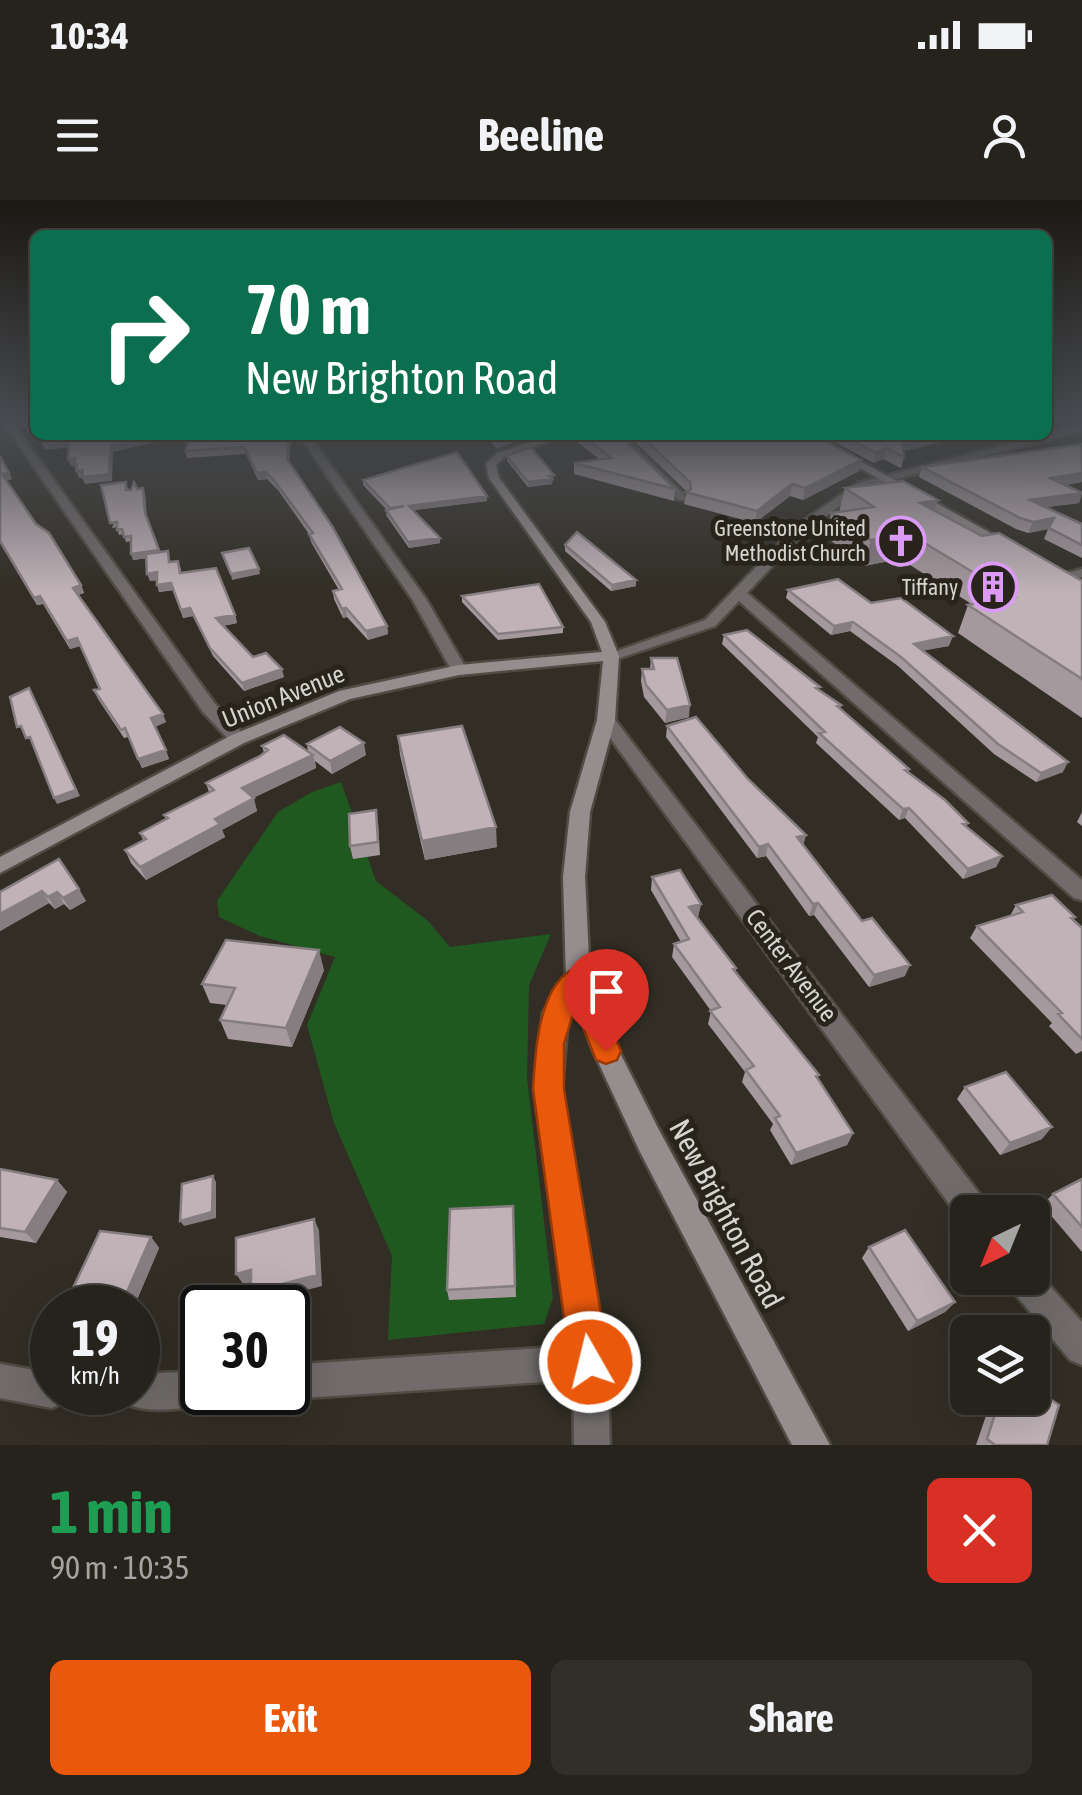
<!DOCTYPE html>
<html lang="en">
<head>
<meta charset="utf-8">
<style>
	body { margin:0; font-family:"Asap Condensed",sans-serif; background:#322f29; color:#f1f3f6; height:100vh; display:flex; flex-direction:column; font-size:38px; white-space:nowrap }
	* { box-sizing:border-box; margin:0 }
	p { font-size:32px; color:#a4a4a3 }
	.icon { flex:none; width:55px; height:55px; fill:none; stroke:currentColor; stroke-width:2; stroke-linecap:round; stroke-linejoin:round }
	.map { position:relative; height:1245px; overflow:hidden }
	.drawer { display:flex; flex-direction:column; background:#26221c; flex:1 }
	.drawer>* { flex:none }
	.guide { position:absolute; left:30px; top:30px; width:1022px; height:210px; border-radius:15px; box-shadow:0 10px 40px #0002,0 0 0 2px #423f3b; background:#0b6e4f; color:#fff; overflow:hidden }
	.needle { width:65px; rotate:223deg }
	.controls { position:absolute; left:950px; top:995px; display:grid; gap:20px }
	.controls a { display:grid; place-items:center; width:100px; height:100px; border-radius:15px; background:#26221c; box-shadow:0 10px 40px #0002,0 0 0 2px #423f3b; font-size:50px }
	.speed { position:absolute; left:30px; top:1085px; display:flex; gap:20px; font-size:50px; font-weight:700; text-align:center }
	.speed>* { display:grid; place-content:center; width:130px; height:130px; border-radius:50%; background:#26221c; box-shadow:0 10px 40px #0002,0 0 0 2px #423f3b; line-height:1 }
	.speed small { font-size:25px; font-weight:400 }
	.speed .limit { border:5px solid #111; border-radius:15px; background:#fff; color:#111 }
	.pin { position:absolute; display:grid; place-items:center; width:85px; height:85px; color:#fff; margin:-102px -42px; border-radius:50% 50% 50% 0; rotate:-45deg; box-shadow:0 0 10px #0007 }
	.pin .icon { rotate:45deg }
	.me { position:absolute; width:110px; margin:-55px; rotate:352deg; stroke-linejoin:round; filter:drop-shadow(0 0 8px #0008) }
	.turn { display:flex; align-items:center; gap:35px; height:210px; padding:0 50px; font-size:45px }
	.turn .icon { width:130px; height:130px; stroke-width:2.5 }
	.turn b { display:block; font-size:70px; line-height:85px }
	.round { display:grid; place-items:center; flex:none; width:105px; height:105px; border-radius:15px; background:#322f29 }
	.head { display:flex; align-items:center; justify-content:space-between; height:170px; padding:0 50px }
	h1 { font-size:60px; font-weight:700; line-height:75px; color:#1e9e55 }
	.primary-button { display:flex; gap:20px; margin-top:auto; padding:20px 50px }
	.primary-button a { flex:1; height:115px; border-radius:15px; background:#ea580c; color:#fff; font-size:40px; font-weight:700; line-height:115px; text-align:center }
	.primary-button a+a { background:#322f29; color:#f1f3f6 }
	.status { display:flex; justify-content:space-between; align-items:center; height:70px; padding:0 50px; background:#26221c; direction:ltr }
	.status svg { height:28px; fill:currentColor }
	header { display:flex; justify-content:space-between; align-items:center; height:130px; padding:0 50px; background:#26221c; font-size:45px; font-weight:700 }
	.map>svg:first-child { display:block }
	.green { fill:#1f591f }
	.lines { fill:none; stroke-linecap:round; stroke-linejoin:round }
	.street-casing { stroke:#504c43; stroke-width:5 }
	.secondary-casing { stroke:#504c43; stroke-width:5 }
	.street { fill:#716b6b; fill-rule:evenodd }
	.secondary { fill:#968d8e; fill-rule:evenodd }
	.wall { fill:#a5999d }
	.shaded-wall { fill:#867d80 }
	.building { fill:#c0b2b7; stroke:#867d80; stroke-width:2.5 }
	.route { fill:#ea580c; stroke:#983908; stroke-width:2.5 }
	.labels { text-anchor:middle; stroke-width:10; stroke-linejoin:round; paint-order:stroke }
	.far-poi-label { font-size:22px; fill:#d6d4ce; stroke:#28241b; text-anchor:end }
	.street-label { font-size:25px; fill:#d6d4ce; stroke:#28241b }
	.near-street-label { font-size:30px; fill:#d6d4ce; stroke:#28241b }
</style>
</head>
<body>
<div class="status"><b>10:34</b><svg viewBox="0 0 49 12"><path d="M0 12V9h3v3zM5 12V6h3v6zM10 12V3h3v9zM15 12V0h3v12zM26 1h20v11H26zM47 4h2v5h-2z"/></svg></div>
<header><svg class="icon" aria-label="menu" viewBox="0 0 24 24"><path d="M4 6h16M4 12h16M4 18h16"/></svg>Beeline<svg class="icon" aria-label="person" viewBox="0 0 24 24"><circle cx="12" cy="8" r="4"/><path d="M4 21q1-7 8-7t8 7"/></svg></header>
<div class="map">
<svg width="1082" height="1245" viewBox="0 0 1082 1245">
	<rect width="100%" height="100%" fill="#322e25"/>
	<!-- green -->
	<path class="green" d="M341,582L376,681L428,721L450,747L551,734L529,785L527,878L553,1098L544,1124L388,1140L392,1056L334,923L307,825L335,757L260,736L219,717L217,701L278,612L312,592Z"/>
	<g class="lines">
		<!-- street casing -->
		<g class="street-casing">
			<path id="street" d="M0,218H9L215,504L244,535L247,539L244,543H232L203,512Z
				M1082,225V231L866,287L804,332L747,393L1082,680V700L1074,698L739,401L715,426L617,459H605L603,456L705,420L796,326L858,283Z
				M299,235H309L426,399L467,470L465,473H453L412,399Z
				M613,235H624L686,296V300H678Z
				M1082,369V377L1063,380L1056,376Z
				M606,515L612,516L985,1001L989,1012H968V1024L963,1023L600,524L597,520L600,516Z
				M578,768L587,771L590,778L568,815L562,889L607,1162L610,1245H574L573,1180L288,1199L276,1194L288,1192V1165L571,1146L534,889L543,813L569,771Z
				M1033,1067L1082,1122V1165L1070,1160L1011,1089L1006,1078H1032Z
				M0,1164L52,1173V1192H68L64,1202L52,1208L0,1198Z
				M202,1171V1192H218L214,1200C191,1210 149,1214 126,1204L121,1192H138V1174Z"/>
		</g>
		<!-- secondary casing -->
		<g class="secondary-casing">
			<path id="secondary" d="M553,235H568L505,257L496,265L499,278L605,422L619,456L615,520L590,612L585,677L590,778L618,849L659,930L830,1245H792L639,950L593,851L566,778L563,677L570,612L597,520L603,461L459,475L350,499L244,543L0,673V657L232,535L339,491L459,465L602,452L591,422L489,278L486,264L497,253Z
				M801,235H813L1016,347L1006,350Z"/>
		</g>
		<!-- street -->
		<use href="#street" class="street"/>
		<!-- secondary -->
		<use href="#secondary" class="secondary"/>
	</g>
	<!-- wall -->
	<path class="wall" d="M16,218H35V235H51L34,238Z
		M191,235H296V238L291,239L289,262L387,426L388,434L368,440L347,417L343,418L334,399L333,391L339,390L311,342L309,334L278,290L267,279L258,280L246,254L187,258L185,251Z
		M416,235H437L430,241Z
		M486,235H531L497,249Z
		M571,235H620L675,289L674,301L574,274V263L599,259L571,237Z
		M628,235H814L861,260L859,271L803,300L790,296L755,323L684,304L687,292Z
		M821,235H971L903,251L904,257L901,268L883,259L874,263Z
		M0,256L12,279L6,280L36,324L81,385L84,393L78,395L166,522L155,527L169,559L142,568L128,537L124,538L98,499L94,490L99,489L80,446L70,449L43,404L37,405L0,343Z
		M507,256L554,280H552V284L528,287L507,261Z
		M922,267L1082,282L1066,285L1082,292L1079,303L1046,307L1082,324V358L1044,339L1048,329L1028,333L1016,329L919,277Z
		M363,280L487,296V301L413,310L440,343L409,348L386,315L387,310L363,285Z
		M128,286V290L137,289L145,293L147,318L159,352L168,351L170,362L181,368V373L235,415L237,423L223,426L253,457L284,477L244,491L213,456L193,416L183,418L174,390L159,392L157,380L150,381L147,358L133,360L131,341L126,342L124,334L119,335L117,327L112,328Z
		M845,288L934,311L982,336L1082,381V518L958,433L968,405H973L910,365L898,367L889,361L864,366L826,337L831,313L839,312Z
		M565,345L636,386L611,391L565,351Z
		M788,390L871,403L949,446L923,450L1063,572L1036,582L994,554L898,466L850,431L831,435L786,398Z
		M462,396L563,427V433L498,440L462,402Z
		M724,435L819,490L841,505L840,509L909,569L908,572L968,623L966,627L1002,656L996,667L963,679L905,618L899,620L816,543L818,537L722,444Z
		M651,458L689,517L665,523L644,497L641,481L642,469H650Z
		M667,526L748,579L806,635L803,645L905,776L869,787L814,715L809,716L766,656L757,658L666,537Z
		M398,536L497,647L425,660L400,555Z
		M307,544L366,555L332,574L315,561L316,568L253,598L257,611L222,630L225,637L146,680L131,663L125,650L143,640L140,633L166,620L164,615L209,592L206,583L264,553L262,546L308,552Z
		M1082,612V626L1077,622Z
		M378,623L380,655L353,659L350,646Z
		M59,659L86,701L70,710L64,704L55,709L49,703L0,731V692Z
		M652,677L701,704L698,717H697L736,768L735,772L819,875L817,878L853,933L847,945L791,965L770,930L773,924L742,882L745,872L708,824L711,811L672,757L674,744L681,742L651,690Z
		M1016,705L1075,717L1073,720L1082,728V851L1076,854L1049,826L1052,823L970,738L977,726L1010,716Z
		M324,770L292,847L228,839L220,820L227,805L210,803L202,784Z
		M965,887L1042,939L1000,955L957,899Z
		M0,969L57,980L67,992L36,1043L0,1037Z
		M1082,979V1052L1042,1005L1053,994Z
		M513,1006L516,1097L449,1100L447,1090Z
		M151,1037L159,1048L136,1102L84,1097L74,1086Z
		M869,1047L955,1102L945,1112L908,1131L862,1058Z
		M992,1198H1032L1047,1245H976Z"/>
	<!-- shaded-wall -->
	<path class="shaded-wall" d="M32,231H35V235H51L34,238Z
		M154,235H186L113,252L112,281L85,284L82,278H79L74,266H71L68,259L111,245Z
		M290,235H296V238L291,239L289,266L287,259Z
		M506,235H531L497,249V238Z
		M929,235H971L899,252L902,241Z
		M69,240L72,247L45,250L42,243Z
		M886,248L883,259L874,263L876,253Z
		M861,260L859,271L803,300L805,288Z
		M266,272L267,279L258,280L257,273Z
		M9,273L12,279L5,281L2,274Z
		M1082,273V282L1046,288L1050,278Z
		M554,275L552,284L528,287V282Z
		M792,284L790,296L755,323L757,311Z
		M1082,293L1079,303L1026,310L1030,300Z
		M487,296V301L409,311V306Z
		M938,300L930,324L920,303Z
		M1054,318L1049,329L1028,333L1033,322Z
		M897,336L889,361L864,366L871,340Z
		M440,338V343L409,348L408,342Z
		M918,339L910,365L898,367L906,342Z
		M159,350L161,356L133,360L131,354Z
		M259,369L260,374L232,380L231,374Z
		M157,372L159,380L150,381L147,374Z
		M636,380V386L611,391L612,385Z
		M171,383L174,390L159,392L157,385Z
		M81,385L84,393L76,395L73,388Z
		M40,396L43,404L37,405L34,398Z
		M190,408L193,416L183,418L181,410Z
		M346,408L347,417L343,418L342,409Z
		M235,415L237,423L218,427L216,418Z
		M853,422L850,431L831,435L834,426Z
		M387,426L388,434L368,440L366,431Z
		M953,436L949,446L911,453L914,444Z
		M77,438L80,446L70,449L67,441Z
		M282,469L284,477L244,491L242,483Z
		M29,488L80,596L57,604L54,598Z
		M690,505L689,517L665,523L667,510Z
		M163,514L166,522L154,527L151,518Z
		M364,543L366,555L332,574L330,561Z
		M166,550L169,559L142,568L138,559Z
		M313,555L316,568L246,601L242,588Z
		M1068,562L1063,572L1036,582L1041,573Z
		M254,598L257,611L222,630L225,637L146,680L140,667L215,619Z
		M909,608L905,618L899,620L903,609Z
		M496,627L497,647L425,660L422,641Z
		M806,635L803,646L797,637Z
		M768,644L766,656L757,658L759,647Z
		M1002,656L996,667L963,679L968,669Z
		M79,689L86,701L70,710L63,698Z
		M42,691L49,703L0,731V714Z
		M57,692L64,704L55,709L48,697Z
		M818,703L814,715L809,716L813,704Z
		M701,704L698,717L687,720L689,707Z
		M319,750L324,770L292,847L286,828Z
		M910,765L905,776L869,787L874,775Z
		M1052,927L1042,939L1000,955L1010,943Z
		M853,933L847,945L791,965L796,953Z
		M213,976L216,982V1018L184,1026L180,1021Z
		M57,980L67,992L36,1043L25,1032Z
		M314,1019L319,1030L322,1086L257,1103L251,1092Z
		M151,1037L159,1048L136,1102L127,1092Z
		M251,1070L257,1081L243,1084L236,1074Z
		M955,1102L945,1112L908,1131L917,1121Z"/>
	<!-- building -->
	<path class="building" d="M20,218H35V231H32Z
		M79,235H154L111,245L109,274L82,277L83,270L76,271L77,264H74L75,258L68,259L69,240L42,243Z
		M191,235H290L287,259L332,326L387,426L366,431L346,408L342,409L333,391L342,389L309,334L313,333L276,283L266,272L257,273L244,247L185,251Z
		M582,235H620L675,289L574,263L611,258Z
		M640,235H814L861,260L805,288L792,284L757,311L686,292L691,289L690,282Z
		M843,235H929L902,241L904,257L886,248L876,253Z
		M1082,244V273L1050,278L1082,293L1030,300L1082,324V345L1049,328L1054,318L1033,322L1020,318L922,267Z
		M531,247L554,275L549,276L552,279L528,282L507,256Z
		M457,252L487,296L409,306L440,338L408,342L386,310L404,306L390,308L363,280Z
		M0,256L9,273L2,274L36,324L49,333L81,385L73,388L163,514L151,518L166,550L138,559L125,528L121,530L94,490L100,489L77,438L67,441L40,396L34,398L0,341Z
		M903,281L938,300L920,303L982,336L999,333L1082,381V479L968,405L1014,397L918,339L906,342L897,336L871,340L831,313L874,307L845,288Z
		M126,282V290H131L134,282L137,289L143,288L145,313L159,350L131,354V336L124,337L122,329L117,330V322L110,323L101,285Z
		M577,332L636,380L612,385L565,345Z
		M249,348L259,369L231,374L222,353Z
		M168,351L169,362L178,361L180,373L216,368L235,415L216,418L253,457L266,453L282,469L242,483L210,448L190,408L181,410L171,383L157,385V372L147,374L146,354Z
		M838,379L871,403L901,398L953,436L914,444L1068,562L1041,573L998,544L901,457L853,422L834,426L788,390Z
		M539,384L563,427L498,434L462,396Z
		M747,430L820,487L816,488L841,505L837,506L909,569L905,570L945,600L968,623L963,624L1002,656L968,669L909,608L903,609L819,533L825,532L724,435Z
		M651,458H677L690,505L667,510L646,485L642,469H654Z
		M29,488L76,590L54,598L30,537L26,538L21,526L17,527L10,497Z
		M696,517L748,579L806,635L797,637L862,721L872,718L910,765L874,775L818,703L813,704L768,644L759,647L667,526Z
		M462,526L496,627L422,641L398,536Z
		M340,527L364,543L330,561L307,544Z
		M284,535L313,555L242,588L254,598L215,619L220,624L140,667L125,650L146,639L140,633L168,618L164,615L214,590L206,583L260,556L268,550L262,546Z
		M376,610L378,642L350,646L349,614Z
		M59,659L79,689L63,698L57,692L48,697L42,691L0,714V692Z
		M680,670L701,704L689,707L736,768L733,769L819,875L816,876L853,933L796,953L775,918L780,916L746,870L754,866L710,811L720,807L674,744L689,739L652,677Z
		M1052,695L1075,717L1071,718L1082,728V839L1058,814L1062,813L977,726L1023,712L1016,705Z
		M226,740L319,750L286,828L220,820L235,788L202,784Z
		M1006,872L1052,927L1010,943L965,887Z
		M0,969L57,980L25,1032L0,1028Z
		M213,976L212,1012L180,1021L182,984Z
		M1082,979V1027L1053,994Z
		M513,1006L515,1086L447,1090L450,1009Z
		M314,1019L317,1075L251,1092V1070L236,1074V1038Z
		M905,1030L955,1102L917,1121L869,1047Z
		M100,1031L151,1037L127,1092L74,1086Z
		M1032,1187L1059,1205L1047,1245H995L987,1239L1000,1198H1032Z"/>
	<!-- sky -->
	<linearGradient id="sky" x2="0" y2="1"><stop stop-color="#1c1914"/><stop offset="0.56" stop-color="#494c51"/><stop offset="1" stop-color="#494c51" stop-opacity="0"/></linearGradient>
	<rect width="1082" height="392" fill="url(#sky)"/>
	<!-- route -->
	<path class="route" d="M578,767L587,771L621,851L617,860L606,864L596,860L575,807L564,844V889L609,1162L603,1176L590,1182L576,1176L570,1162L533,889C535,854 538,781 578,767Z"/>
	<!-- icons -->
	<defs>
		<g id="church-ring" transform="scale(2.5)"><circle r="9.5" fill="#28241b" stroke="#da9af6" stroke-width="1.5"/><path d="M-1.2-6h2.4v3.5h3.3v2.4h-3.3V6h-2.4V-.1h-3.3v-2.4h3.3Z" fill="#da9af6"/></g>
		<g id="building-ring" transform="scale(2.5)"><circle r="9.5" fill="#28241b" stroke="#da9af6" stroke-width="1.5"/><path d="M-4-6H4V6H1V3H-1V6H-4ZM-2.5-4.3h1.7v1.8h-1.7ZM.8-4.3h1.7v1.8H.8ZM-2.5-1h1.7V.8h-1.7ZM.8-1h1.7V.8H.8Z" fill="#da9af6"/></g>
	</defs>
	<g fill-rule="evenodd">
		<use href="#church-ring" x="901" y="341"/>
		<use href="#building-ring" x="993" y="387"/>
	</g>
	<g class="labels">
		<!-- far-poi labels -->
		<g class="far-poi-label">
			<text x="866" y="336">Greenstone United<tspan x="866" dy="25">Methodist Church</tspan></text>
			<text x="958" y="395">Tiffany</text>
		</g>
		<!-- street labels -->
		<g class="street-label">
			<text transform="translate(283 496) rotate(-22)" y="9">Union Avenue</text>
			<text transform="translate(792 765) rotate(53)" y="9">Center Avenue</text>
		</g>
		<!-- near-street labels -->
		<g class="near-street-label">
			<text transform="translate(726 1014) rotate(62)" y="10">New Brighton Road</text>
		</g>
	</g>
</svg>
<div class="controls">
<a><svg class="needle" viewBox="-14 -14 28 28"><path d="M0-13l5 13h-10z" fill="#e53935"/><path d="M0 13l5-13h-10z" fill="#a4a4a3"/></svg></a>
<a><svg class="icon" aria-label="layers" viewBox="0 0 24 24"><path d="M12 4l9 5-9 5-9-5zM3 14l9 5 9-5"/></svg></a>
</div>
<div class="speed"><div>19<small>km/h</small></div><div class="limit">30</div></div>
<div class="pin" style="left:606px;top:851px;background:#d93025"><svg class="icon" aria-label="arrive" viewBox="0 0 24 24"><path d="M6 21V4h12l-3 4 3 4H6"/></svg></div>
<svg class="me" style="left:590px;top:1162px" viewBox="-20 -20 40 40"><circle r="17" fill="#ea580c" stroke="#fff" stroke-width="3"/><path d="M0-11L8 9 0 5-8 9z" fill="#fff"/></svg>
<div class="guide">
<div class="turn"><svg class="icon" aria-label="right" viewBox="0 0 24 24"><path d="M7 20v-9h11M14 6l5 5-5 5"/></svg><div><b>70 m</b>New Brighton Road</div></div>
</div>
</div>
<section class="drawer">
<div class="head"><div><h1>1 min</h1><p>90 m · 10:35</p></div><a class="round" style="background:#d93025;color:#fff"><svg class="icon" aria-label="close" viewBox="0 0 24 24"><path d="M6 6l12 12M18 6L6 18"/></svg></a></div>
<div class="primary-button"><a>Exit</a><a>Share</a></div>
</section>
</body>
</html>
